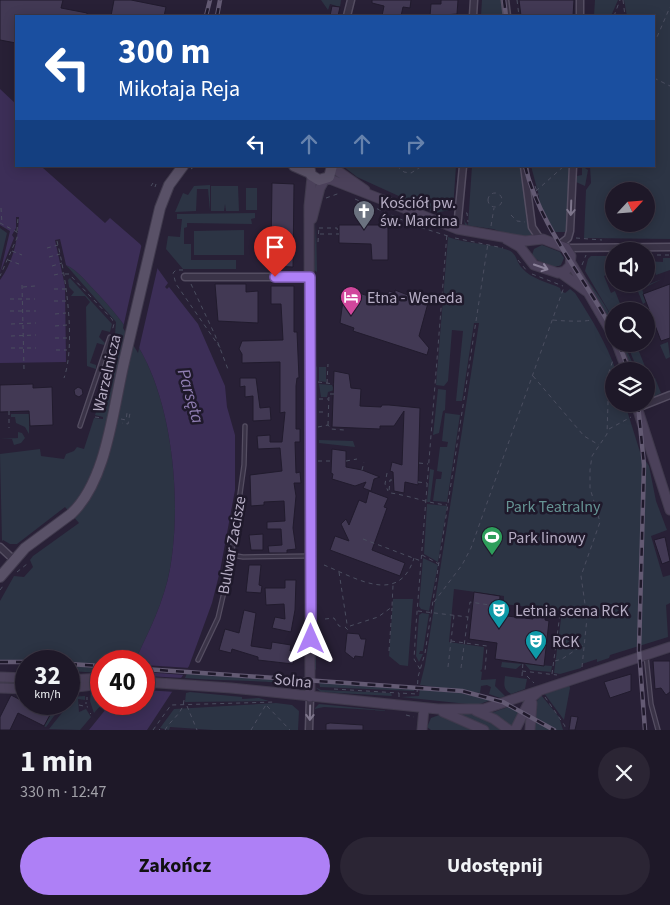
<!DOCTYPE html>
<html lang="pl">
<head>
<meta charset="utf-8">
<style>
	body { margin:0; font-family:"Source Sans 3",sans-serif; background:#2b2534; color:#f1f3f6; height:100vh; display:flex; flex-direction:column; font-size:19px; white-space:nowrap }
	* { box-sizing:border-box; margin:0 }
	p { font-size:16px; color:#a1a0a8 }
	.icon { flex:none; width:28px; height:28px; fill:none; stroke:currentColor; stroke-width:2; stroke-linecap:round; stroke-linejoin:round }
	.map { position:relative; height:730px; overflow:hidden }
	.panel { display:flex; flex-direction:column; background:#1e1828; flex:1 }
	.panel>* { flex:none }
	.top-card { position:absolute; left:15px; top:15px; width:640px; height:152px; border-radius:0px; box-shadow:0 2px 12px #0003,0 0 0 1px #3c3745; background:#1a4fa0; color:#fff; overflow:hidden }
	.needle { width:32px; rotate:64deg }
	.fabs { position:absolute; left:605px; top:182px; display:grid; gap:10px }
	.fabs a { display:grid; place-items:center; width:50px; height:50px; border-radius:50%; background:#1e1828; box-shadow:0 2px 12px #0003,0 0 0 1px #3c3745; font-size:25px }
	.speed { position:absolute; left:15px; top:650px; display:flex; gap:10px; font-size:25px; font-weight:700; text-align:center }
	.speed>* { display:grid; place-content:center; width:65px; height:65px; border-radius:50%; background:#1e1828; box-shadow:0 2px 12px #0003,0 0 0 1px #3c3745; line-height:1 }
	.speed small { font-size:12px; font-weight:400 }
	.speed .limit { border:8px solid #d22; background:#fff; color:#111 }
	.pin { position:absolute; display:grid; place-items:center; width:42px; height:42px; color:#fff; margin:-51px -21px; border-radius:50% 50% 50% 0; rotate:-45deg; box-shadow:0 0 5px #0007 }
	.pin .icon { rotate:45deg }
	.me { position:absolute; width:55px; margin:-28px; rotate:0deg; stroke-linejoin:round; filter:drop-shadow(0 0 4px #0008) }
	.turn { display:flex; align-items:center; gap:18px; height:105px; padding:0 20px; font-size:22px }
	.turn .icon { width:65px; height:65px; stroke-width:2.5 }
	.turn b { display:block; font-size:35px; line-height:42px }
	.lanes { display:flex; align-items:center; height:48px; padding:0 20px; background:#0003; justify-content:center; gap:25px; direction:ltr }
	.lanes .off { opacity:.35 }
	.round { display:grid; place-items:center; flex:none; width:52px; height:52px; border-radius:26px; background:#2b2534 }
	.head { display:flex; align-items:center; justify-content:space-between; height:85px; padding:0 20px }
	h1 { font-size:30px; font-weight:700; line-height:38px }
	.action { display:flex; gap:10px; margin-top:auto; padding:10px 20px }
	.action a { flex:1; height:58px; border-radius:30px; background:#ae80f6; color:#111; font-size:20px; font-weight:700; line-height:58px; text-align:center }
	.action a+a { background:#2b2534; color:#f1f3f6 }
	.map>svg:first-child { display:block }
	.green { fill:#2c3444; fill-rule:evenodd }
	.water { fill:#3c2e57 }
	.pier { fill:#282036 }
	.building { fill:#423954; stroke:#211b2d }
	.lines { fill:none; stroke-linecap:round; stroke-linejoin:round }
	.lane-casing { stroke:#554e62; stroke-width:5.5 }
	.street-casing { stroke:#554e62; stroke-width:9 }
	.secondary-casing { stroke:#403a4d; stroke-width:11 }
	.primary-casing { stroke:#403a4d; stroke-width:12 }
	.path { stroke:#4b4e60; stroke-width:1; stroke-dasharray:4 4; stroke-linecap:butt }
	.lane { stroke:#3a3347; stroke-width:3 }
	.street { stroke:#3a3347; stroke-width:6 }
	.secondary { stroke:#4b415a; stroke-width:9 }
	.primary { stroke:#595167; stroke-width:10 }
	.rail-casing { stroke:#635a73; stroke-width:4.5 }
	.rail { stroke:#1f192b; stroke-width:2.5; stroke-dasharray:8; stroke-linecap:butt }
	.primary-bridge-casing { stroke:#403a4d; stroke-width:12; stroke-linecap:butt }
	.primary-bridge { stroke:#595167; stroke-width:10 }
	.oneway { stroke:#7e768c }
	.oneway2 { stroke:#8b829a }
	.route-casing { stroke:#7153a0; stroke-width:12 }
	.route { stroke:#ae80f6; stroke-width:9 }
	.labels { text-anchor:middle; stroke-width:5; stroke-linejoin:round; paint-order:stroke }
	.poi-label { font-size:16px; fill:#b6adc4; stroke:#1f192b; text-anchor:start }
	.street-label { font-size:16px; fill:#b6adc4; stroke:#1f192b }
	.park-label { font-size:16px; fill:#669494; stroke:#1f192b }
	.water-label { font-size:18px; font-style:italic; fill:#8f7db1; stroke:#1f192b }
</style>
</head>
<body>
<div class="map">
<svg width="670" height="730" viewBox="0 0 670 730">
	<rect width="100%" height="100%" fill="#282036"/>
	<!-- green -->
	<path class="green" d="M321,0H341L340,7L330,4L328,10Z
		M482,0H502L504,16H481Z
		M595,0H618L611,16H594Z
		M624,0H670V239L584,238L586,190L591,183L590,166H654V16H627ZM646,191V224H614V191Z
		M343,166H456L453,209L436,213L357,177Z
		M472,166H521L527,221L532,236L521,238L493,229L465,225L463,214L465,222L468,225Z
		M531,166L570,167L567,232H553L538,200L539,196Z
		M582,166L588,170L585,186L576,182L577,176L582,175Z
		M210,185V211L208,189H197L196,211L175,212L183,193L188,195L194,186Z
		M211,186H238L239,211H226L225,204L224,211H211Z
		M246,188H257V210H246Z
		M255,213V218L251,219L252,224L187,223V227L184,228V244H191V260H236V269H183L166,249L168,236L180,237L182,219H177V214Z
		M316,220L317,272L314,270Z
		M0,228L7,233L0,262Z
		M244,230V255H194V231Z
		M448,237C467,244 489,243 508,250C517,253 516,262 522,268C531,279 548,282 560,288L561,291L565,293L570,289L575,293C591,318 606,342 616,371H614V404H625L640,452L649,466L656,501L667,530L651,536L663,577L670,575V603L666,605L668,637L610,655L609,658L597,662V659L582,664L581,668L560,674L554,673L562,611L504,604V596L454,589L449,642L484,647L482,669L480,671L482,672L481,680L496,679L495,686L505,696L500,698L489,694L491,687L487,685L481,686L480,693L420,685L425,665L479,323H474L462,401H456L463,331L452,330L448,381L444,386L436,385Z
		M542,245L560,252L564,258L561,265C554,269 537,262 532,255L534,249Z
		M591,256H614V272L604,276L611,293L615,291L623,311H614V320L585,271L588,259Z
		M663,258H670V270L656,275L652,264L646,266V261L663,262Z
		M66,265C79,271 89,285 99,295C118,315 136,339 147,363C174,420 181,508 170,569C164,602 149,631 135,661H101V664L0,660V601L14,576L24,577L33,567L30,560L33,556L79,523L65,507L17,544H10L3,540L2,541L0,454L40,449L41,456L64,459L66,454L74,451L77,447L84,449L94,418L103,419V417L95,415L106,382L100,379L115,334L116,322Z
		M70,278L112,324L110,332L102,330L99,337L105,343L104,345L97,343L90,363L96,365V369L87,366L86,307L90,302L85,296H71L74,292L69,287L68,280Z
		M583,278L587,279C595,291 614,315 614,328Z
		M662,279L642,289L646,302L643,304L637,289Z
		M668,342L670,357L666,359L660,345Z
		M621,344H624L636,371H631Z
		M627,344H636L650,379L655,378L661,393L646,401V371H638Z
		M317,366L316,433L314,430V370Z
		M319,367H326V382L319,381Z
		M319,384L332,385L334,390L328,392L327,397H321Z
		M438,389L446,390L445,410L443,411L439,433L433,435Z
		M445,413L460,415L447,502L433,501L436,479H441L442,472L437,471L440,447H447L448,442L442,441Z
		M11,414H29V434L25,427L16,423L15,417H11Z
		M18,432L22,433L25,438L21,443L14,445L12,439H0L18,438Z
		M316,440V525L314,524V443Z
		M319,440L353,441L355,447L319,443Z
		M430,469L434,470L430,502H427Z
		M427,504L447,506L438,562L424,554Z
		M316,532V669L314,672V534Z
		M423,558L438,565L429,611L421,609L419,606Z
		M393,599H413L408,666L400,665L389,656Z
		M422,613L429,614L423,651H420L419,654H423L419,662L416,656L419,615Z
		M502,662L522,664L516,669L501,667Z
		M525,664L552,666L551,672L530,670Z
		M69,666L101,668V673L69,671Z
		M187,673L301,681V685C262,680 224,681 185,678Z
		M505,676L527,679L525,689L511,694C503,689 504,685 505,676Z
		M319,682L415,688L414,691L320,687Z
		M569,685L570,688L564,720L544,693Z
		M315,687L321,690L391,693L392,696L321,692Z
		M420,688L457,692L491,700L477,705L401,697L419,696Z
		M101,690L102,704L94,713L90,701L91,691Z
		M190,692L242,697V699L259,698L269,701L185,702L186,693Z
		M541,695L559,717L563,730H556L533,716L534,705Z
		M85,696V700L78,699L79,712L86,709L91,717L80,730L49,729L69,704V697Z
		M276,703L292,705L299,711L298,730H213L170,727L169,730L160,728L174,709Z
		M29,704H61L62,705L46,727L44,726L50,715Z
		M319,704L391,711L324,707L314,709Z
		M508,707L521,713L513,728L491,713Z
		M459,713L479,715L505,730H488Z
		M439,715L445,716L479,730H431L427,727L431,718Z
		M533,718L552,730H533Z"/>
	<!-- water -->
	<path class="water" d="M0,89L16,104V166H44L43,168L105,223L110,218L140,244L168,283L165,287L167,289L169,287L198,324L225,386L227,407L235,435V490L220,571L212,603L189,666L147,730H89L110,704H144V661H135C149,631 164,602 170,569C181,508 174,420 147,363C136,339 118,315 99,295C89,285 79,271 66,265L60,239L55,240L65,286L66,362L0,363V280C13,262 18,240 19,217H16V228L12,235L14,238L0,273L10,231L0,225Z"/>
	<!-- pier -->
	<path class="pier" d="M142,243L158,266L138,353L123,328Z
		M144,665L190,668L185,675L144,672Z
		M144,676L184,678L176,692L144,690Z"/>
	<!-- building -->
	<path class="building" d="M0,0H63L61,8L87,13V16H16V43L0,40Z
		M114,0H131L166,7L164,16H111Z
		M372,0H411L410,8L403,7L401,16H382L384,6L372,3Z
		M441,0H458L457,14L430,16L431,4H441Z
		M519,0H574L573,16H521Z
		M332,6L340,7L338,16H330Z
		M272,183L294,184L293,267L270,266L271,261H264L265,258H262V252H271Z
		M339,225H388V260H372L371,244L339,243Z
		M215,284H246V292L258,291V323L218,321Z
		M670,284V338L661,341L643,294Z
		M271,286H294V332H297L299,378H297L296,386V429H300V442H295L296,473L300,472L301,483H294L296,496L293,528L296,549L287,550V553H269L268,546L282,545L281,529H267V522L285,521L284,501L264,502V505L251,506L250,475L282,471L280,448L258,449L257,436L270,435V442H282L285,412L280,413V362L242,363V354L239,349L242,341L283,340L281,304H271Z
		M395,290L428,303L419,336L429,348L427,355L353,331L354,328L340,323L344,293L355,297L359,293L384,301L389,291L395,293Z
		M334,371L349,374L351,388L361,389L360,406L381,407L382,405H389L420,408L418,485L405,482L404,493L394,491L393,472L390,471L392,462L402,465L404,411L394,426H380V429L332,427Z
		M240,378H256L260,408L270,407L271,420L253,421V396L245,397V386L240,387Z
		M33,384V388L52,387L53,425L30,426L29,411L0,412V385Z
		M78,387L82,389L83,394L79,397L75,395L74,390Z
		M332,449L346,451V467L362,470L380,477L374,479L371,491L363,488L366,482L355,486L332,479L333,474L331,473Z
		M369,491L388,498L384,507L387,508L372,550L405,563L400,576L330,550L335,536L349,541L341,524L346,519L349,525L359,500L366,503Z
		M263,534V550H251L249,535Z
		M665,537L670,561L662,564L654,540Z
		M249,565H261L259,585L262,586L261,593L246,592Z
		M285,580H296L295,610L291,632L272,628L275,617L285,619L284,604L266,605L265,588H285Z
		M474,592L500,596L499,611L508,612L507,616L533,619V612L546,613L545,620L549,621L544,666L495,659L497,643L469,639Z
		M244,610L256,613L251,646L271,649L272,642L291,645L290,651H294L293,664L258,660V657L232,649L231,653L219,650L225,629L239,633Z
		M347,633L359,634L361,639H366L363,657L355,656L354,659L345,652Z
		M653,661H670V692L666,695L661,688L655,689Z
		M631,674V691L610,698L604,682Z
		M11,695L50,715L44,726L18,713L10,730H0V717Z
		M571,716L578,717L575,730H569Z
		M330,723L363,725V730H326V724Z"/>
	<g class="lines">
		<!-- lane casing -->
		<g class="lane-casing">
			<path id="lane" d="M80,426L110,337
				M231,555L243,557L308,556
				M646,655L651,704L658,730
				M198,660L218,618L230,566L244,465L245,426"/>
		</g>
		<!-- street casing -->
		<g class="street-casing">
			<path id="street" d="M505,0L507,16
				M347,16L351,0
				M473,16L474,0
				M580,16V0
				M524,166L532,227L540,239
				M457,229L463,166
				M559,245L568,238L570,231L573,166
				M566,248L670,247
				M185,277H310
				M637,408L670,395
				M0,547L13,559
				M309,730L310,697"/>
		</g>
		<!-- secondary casing -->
		<g class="secondary-casing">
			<path id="secondary" d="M332,167L365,190
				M327,178L457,229L525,241L543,239L566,248L571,256L570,266L565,271L558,273L534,265L520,247L506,239
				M312,219L320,188L325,179
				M571,263L614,337
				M561,273L586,291
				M617,344L627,371
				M636,404L670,510
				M0,677L26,678
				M69,680L101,678
				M144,682L231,688L438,709H484L670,647
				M0,688L26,689
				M69,688L101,684
				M310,697L309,206L312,177
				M476,711L494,719L509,730
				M443,712L484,730
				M422,730L424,708
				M515,730L531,698L538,692
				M530,730L532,703"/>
		</g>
		<!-- primary casing -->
		<g class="primary-casing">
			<path id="primary" d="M294,166L310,173
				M309,166L311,175L319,180L329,177L332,166
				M124,362L160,208L169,185L183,166
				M0,577L25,548L71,514"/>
		</g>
		<!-- path -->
		<path class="path" d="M517,0L519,16
			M623,0L625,16
			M614,16L620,0
			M654,44L670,7
			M654,78L670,86
			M397,166L404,172L411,173L422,166
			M191,169L195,166
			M151,186L153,183
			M535,186L538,194L536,201
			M155,187L156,184
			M536,191L564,166
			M488 200a7 7 0 1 1 14 0a7 7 0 1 1-14 0Z
			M326,198L340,193
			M355,199L416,226L451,237
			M1,208L2,224
			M466,213H467L468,222
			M511,215L517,221L525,222
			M0,223L17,232V238L0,276
			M491,226L494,208
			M319,228H337L338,234
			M17,231L18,218
			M320,234H339
			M455,238L503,248
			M576,238L602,240
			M57,241C66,276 76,344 64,378
			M318,242L319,226
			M47,248L58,245
			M12,251L22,255
			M649,255H670
			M49,257L60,254
			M8,260L19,264
			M518,260L527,271
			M582,265L586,255
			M52,266L62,263
			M183,270H176L173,273L176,284L221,349
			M65,274H69L112,319L114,324L112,331
			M532,274L563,286
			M54,275L63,273
			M191,284L215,335L229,372
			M22,285L24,369
			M23,287L35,286
			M54,289H66
			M10,299H35
			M54,301H66
			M10,311H36
			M55,314L66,313
			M553,320C561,321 586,322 590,320
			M11,324L36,323
			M55,326L67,325
			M11,336L36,335
			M55,338H67
			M11,348H36
			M56,350H67
			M533,376L584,436L599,445
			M318,382L334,384
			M327,383L328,364
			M319,399H328
			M9,411V428
			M319,412H327
			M95,417L102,418
			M121,419L126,420L127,413H130L128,424L122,423
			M328,425L329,394H334
			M318,427L328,425L331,429L344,430V428
			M609,429L631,417
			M318,461H332
			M346,461L357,459
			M419,463L428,464
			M362,470L364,462
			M387,473L385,484L388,491
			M392,480H390L389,491L391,493C411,496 427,503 447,505
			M418,482L427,483
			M363,539L421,561
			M422,555L439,564
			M324,565C356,578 399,606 414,558
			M17,572L27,564V561
			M339,572L347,624L345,627L350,632
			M0,590L3,586
			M434,602L462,565L471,548L564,287
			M418,611L468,617
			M325,619L334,618L339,626L344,627
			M350,626L378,617L392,607L393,585
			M451,641L487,646L485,671
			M389,651L392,608
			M555,661L562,659L583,645
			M448,667L454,615
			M582,667L587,618L581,576L600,522L590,488V470L592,456L607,434L609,372L613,360
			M461,668L470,602L496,606
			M420,669L414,659L416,625L447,233
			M522,671L557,675
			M552,674L560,614
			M522,676L523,662
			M527,676L534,683
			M334,689L399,693
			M399,697V693L417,694L418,677L425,653L488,243
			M545,697L565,726L564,730
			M87,700V697
			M85,703H87
			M79,705L88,707
			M187,706L197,730
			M267,706L290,730
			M90,713L91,714
			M406,715L414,717
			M159,729L160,730
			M153,730L171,705L275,702
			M165,730C171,719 183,714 184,700
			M251,730L267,703"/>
		<!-- lane -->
		<use href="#lane" class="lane"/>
		<!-- street -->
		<use href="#street" class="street"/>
		<!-- secondary -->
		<use href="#secondary" class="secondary"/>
		<!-- primary -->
		<use href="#primary" class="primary"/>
		<!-- rail casing -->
		<g class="rail-casing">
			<path id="rail" d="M504,0L506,16
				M206,16L210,0
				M217,16L220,0
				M525,166C541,229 584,276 614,333
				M619,344L629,371
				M638,404L644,465L639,650L645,730
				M0,662H26
				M69,664L101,666
				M144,669L462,691L503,702L554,730"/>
		</g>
		<!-- rail -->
		<use href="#rail" class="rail"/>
		<!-- primary-bridge casing -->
		<g class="primary-bridge-casing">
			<path id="primary-bridge" d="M71,514C107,481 113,408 124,362"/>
		</g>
		<!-- primary-bridge -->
		<use href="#primary-bridge" class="primary-bridge"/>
	</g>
	<!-- one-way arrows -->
	<defs><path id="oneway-shaft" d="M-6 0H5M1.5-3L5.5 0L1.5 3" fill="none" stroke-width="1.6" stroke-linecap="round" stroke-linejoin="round" transform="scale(1.25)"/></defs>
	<g class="oneway">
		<use href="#oneway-shaft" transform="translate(571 208) rotate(92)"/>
		<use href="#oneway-shaft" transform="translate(310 713) rotate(91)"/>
	</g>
	<use class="oneway2" href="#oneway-shaft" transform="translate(541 267) rotate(19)"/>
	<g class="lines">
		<!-- route casing -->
		<g class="route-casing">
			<path id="route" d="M275,277H310L311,639"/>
		</g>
		<!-- route -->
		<use href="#route" class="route"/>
	</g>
	<!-- icons -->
	<defs>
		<g id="church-pin" transform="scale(1.125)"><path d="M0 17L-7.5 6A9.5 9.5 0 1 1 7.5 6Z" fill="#6b7280" stroke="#1f192b"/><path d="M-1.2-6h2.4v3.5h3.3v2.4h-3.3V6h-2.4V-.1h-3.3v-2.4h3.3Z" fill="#fff"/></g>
		<g id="hotel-pin" transform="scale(1.125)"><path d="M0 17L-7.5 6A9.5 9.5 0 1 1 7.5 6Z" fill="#d1479c" stroke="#1f192b"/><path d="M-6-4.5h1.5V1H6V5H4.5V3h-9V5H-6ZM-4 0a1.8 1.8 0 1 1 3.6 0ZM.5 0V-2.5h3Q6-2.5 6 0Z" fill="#fff"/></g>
		<g id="stadium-pin" transform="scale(1.125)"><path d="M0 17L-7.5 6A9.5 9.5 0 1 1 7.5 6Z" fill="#2e9e5b" stroke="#1f192b"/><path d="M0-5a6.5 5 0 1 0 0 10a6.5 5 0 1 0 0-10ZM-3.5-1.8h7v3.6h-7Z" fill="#fff"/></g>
		<g id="theatre-pin" transform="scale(1.125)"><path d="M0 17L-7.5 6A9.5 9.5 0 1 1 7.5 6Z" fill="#0f9aa8" stroke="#1f192b"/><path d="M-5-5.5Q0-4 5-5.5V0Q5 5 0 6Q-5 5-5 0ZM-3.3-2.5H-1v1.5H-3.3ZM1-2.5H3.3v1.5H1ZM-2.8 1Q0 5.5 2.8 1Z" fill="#fff"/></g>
	</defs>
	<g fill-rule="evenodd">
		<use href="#church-pin" x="364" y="211"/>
		<use href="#hotel-pin" x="351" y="297"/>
		<use href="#stadium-pin" x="492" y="537"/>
		<use href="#theatre-pin" x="499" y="610"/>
		<use href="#theatre-pin" x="536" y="641"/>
	</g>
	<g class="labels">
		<!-- poi labels -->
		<g class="poi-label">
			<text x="380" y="208">Kościół pw.<tspan x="380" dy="18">św. Marcina</tspan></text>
			<text x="367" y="303">Etna - Weneda</text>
			<text x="508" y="543">Park linowy</text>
			<text x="515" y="616">Letnia scena RCK</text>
			<text x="552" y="647">RCK</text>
		</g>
		<!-- street labels -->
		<g class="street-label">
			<text transform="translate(106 373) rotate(-77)" y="6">Warzelnicza</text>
			<text transform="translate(231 545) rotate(-80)" y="6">Bulwar Zacisze</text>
			<text transform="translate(293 680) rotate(6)" y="6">Solna</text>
		</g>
		<!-- park labels -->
		<g class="park-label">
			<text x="553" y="512">Park Teatralny</text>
		</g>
		<!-- water labels -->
		<g class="water-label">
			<text transform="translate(191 396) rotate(74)" y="6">Parsęta</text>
		</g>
	</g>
</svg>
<div class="fabs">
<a><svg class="needle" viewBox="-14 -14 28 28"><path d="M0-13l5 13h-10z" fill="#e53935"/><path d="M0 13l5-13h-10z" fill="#a1a0a8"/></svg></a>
<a><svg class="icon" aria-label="sound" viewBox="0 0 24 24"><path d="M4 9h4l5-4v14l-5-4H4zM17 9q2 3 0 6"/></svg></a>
<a><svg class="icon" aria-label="search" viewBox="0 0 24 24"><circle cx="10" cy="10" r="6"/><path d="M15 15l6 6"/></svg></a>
<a><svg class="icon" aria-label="layers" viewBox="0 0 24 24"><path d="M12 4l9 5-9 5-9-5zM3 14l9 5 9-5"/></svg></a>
</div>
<div class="speed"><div>32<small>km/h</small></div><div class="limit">40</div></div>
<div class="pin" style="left:275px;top:277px;background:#d93025"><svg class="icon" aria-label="arrive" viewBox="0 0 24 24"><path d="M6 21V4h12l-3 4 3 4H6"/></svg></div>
<svg class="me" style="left:311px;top:639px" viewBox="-20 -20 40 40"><path d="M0-17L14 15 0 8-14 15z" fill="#ae80f6" stroke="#fff" stroke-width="4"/></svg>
<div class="top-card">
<div class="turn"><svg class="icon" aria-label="left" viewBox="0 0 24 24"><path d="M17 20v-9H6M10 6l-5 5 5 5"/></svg><div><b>300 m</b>Mikołaja Reja</div></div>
<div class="lanes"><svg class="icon" aria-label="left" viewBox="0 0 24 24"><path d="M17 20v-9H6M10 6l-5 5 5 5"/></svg><svg class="icon off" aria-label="ahead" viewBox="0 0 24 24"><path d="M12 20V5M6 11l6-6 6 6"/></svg><svg class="icon off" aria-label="ahead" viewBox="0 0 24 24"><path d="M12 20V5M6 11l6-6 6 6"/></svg><svg class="icon off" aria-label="right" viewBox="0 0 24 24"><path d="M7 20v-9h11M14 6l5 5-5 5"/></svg></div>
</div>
</div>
<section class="panel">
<div class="head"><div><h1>1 min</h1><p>330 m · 12:47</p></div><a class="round"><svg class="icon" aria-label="close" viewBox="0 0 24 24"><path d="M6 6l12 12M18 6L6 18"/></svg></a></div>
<div class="action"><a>Zakończ</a><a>Udostępnij</a></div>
</section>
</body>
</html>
